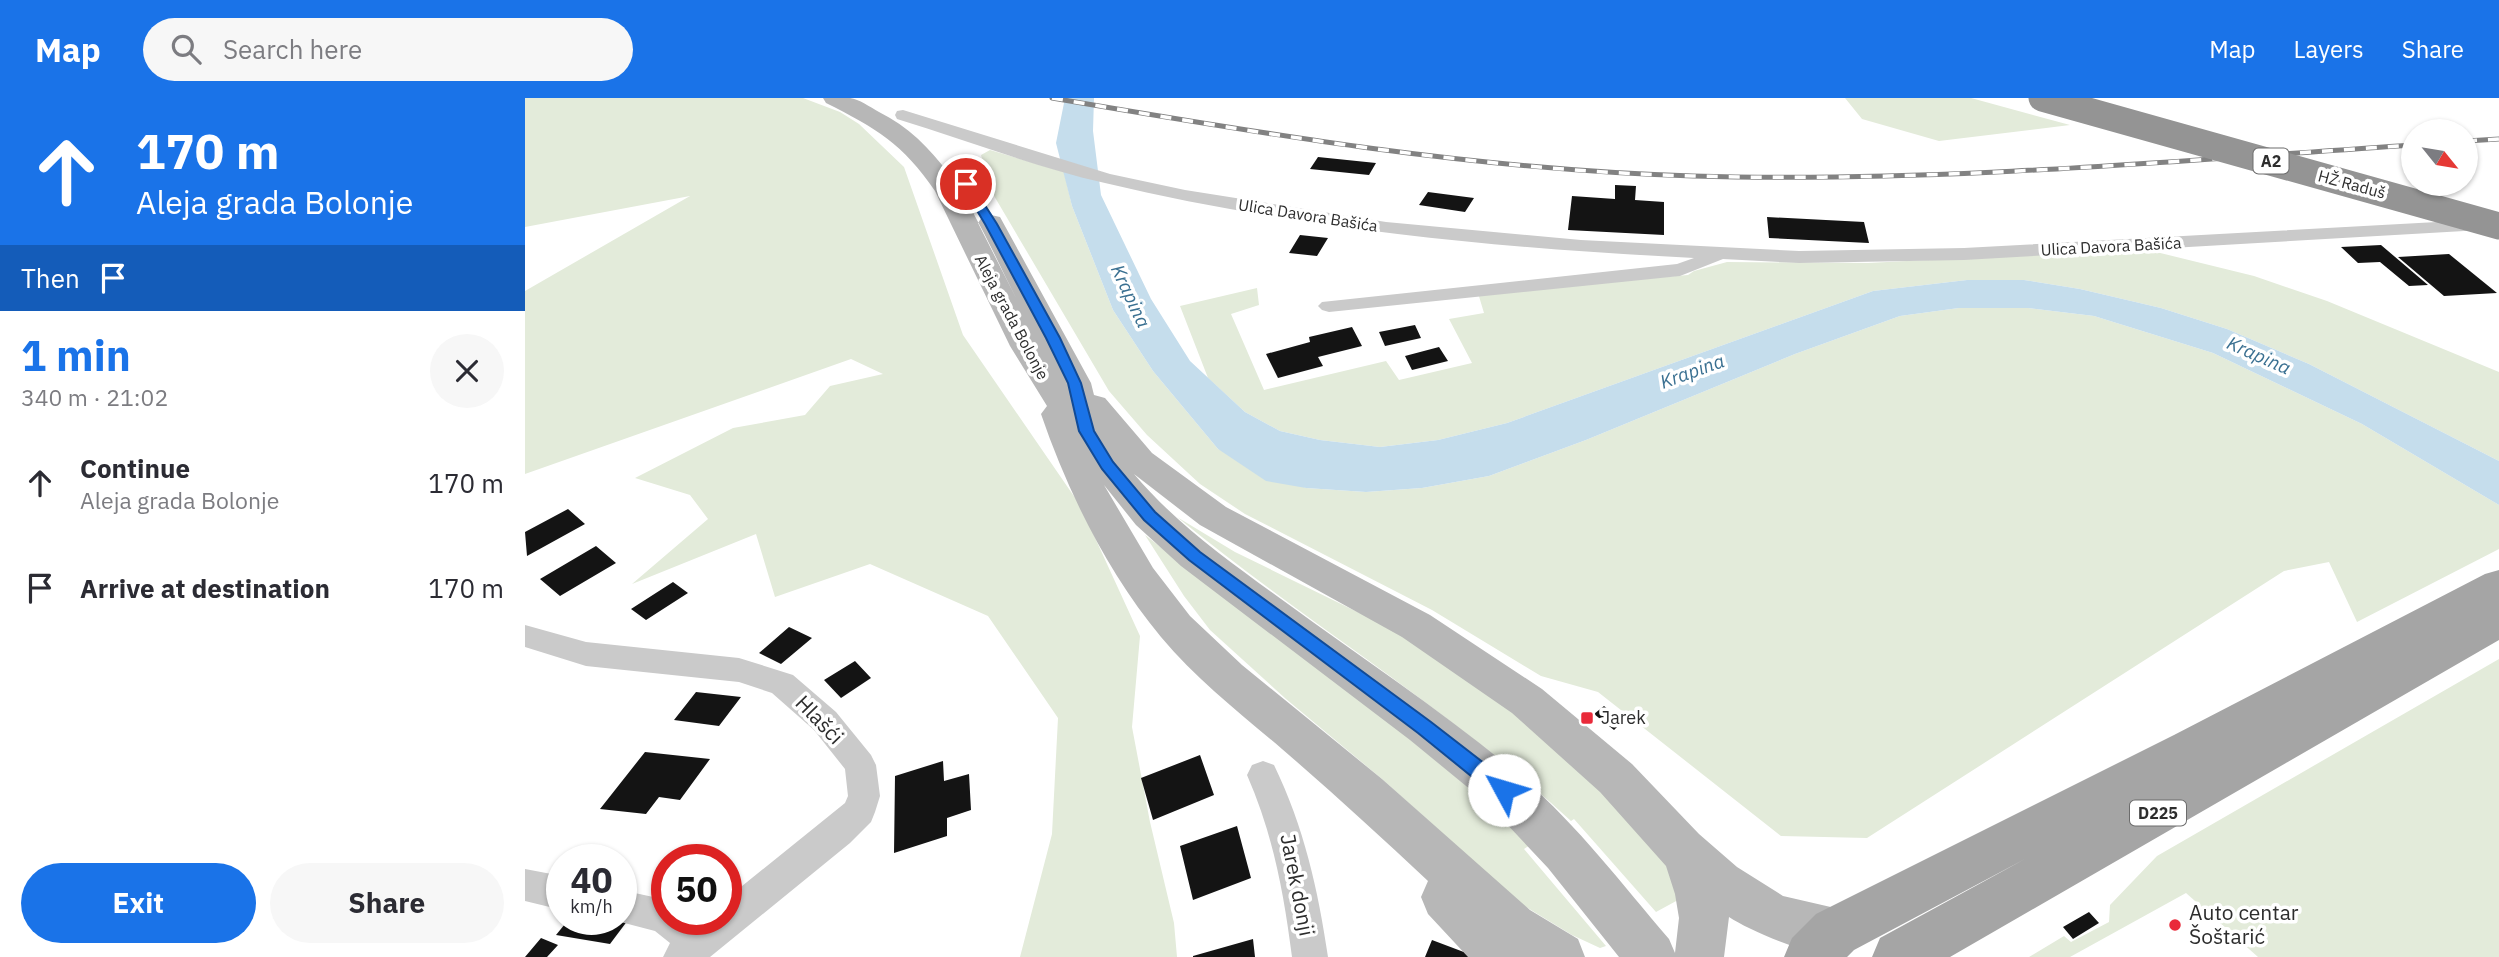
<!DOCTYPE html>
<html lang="en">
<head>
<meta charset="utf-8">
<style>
	body { margin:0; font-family:"IBM Plex Sans",sans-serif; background:#f7f7f7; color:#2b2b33; height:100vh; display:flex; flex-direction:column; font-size:26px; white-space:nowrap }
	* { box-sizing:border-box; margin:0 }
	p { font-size:23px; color:#7c7c81 }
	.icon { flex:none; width:38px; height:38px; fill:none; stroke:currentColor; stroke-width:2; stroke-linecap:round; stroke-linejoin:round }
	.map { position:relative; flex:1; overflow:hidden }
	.drawer { display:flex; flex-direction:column; background:#fff; width:525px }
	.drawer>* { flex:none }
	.guide { background:#1a73e8; color:#fff; overflow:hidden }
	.needle { width:46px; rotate:120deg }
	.fabs { position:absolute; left:1876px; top:21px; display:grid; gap:14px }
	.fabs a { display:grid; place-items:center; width:77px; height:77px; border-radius:50%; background:#fff; box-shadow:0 2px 5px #0004; font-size:35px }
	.speed { position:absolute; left:21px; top:746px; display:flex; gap:14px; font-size:35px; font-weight:700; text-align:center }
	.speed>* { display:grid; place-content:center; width:91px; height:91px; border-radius:50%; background:#fff; box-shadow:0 2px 5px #0004; line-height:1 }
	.speed small { font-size:18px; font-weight:400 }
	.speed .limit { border:10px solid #d22; background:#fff; color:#111 }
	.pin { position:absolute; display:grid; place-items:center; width:60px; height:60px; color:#fff; margin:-30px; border:4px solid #fff; border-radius:50%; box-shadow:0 2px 7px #0007 }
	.me { position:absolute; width:77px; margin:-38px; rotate:309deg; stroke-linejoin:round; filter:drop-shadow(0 0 5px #0008) }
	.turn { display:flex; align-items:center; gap:24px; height:147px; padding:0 21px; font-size:32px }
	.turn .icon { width:91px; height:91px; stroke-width:2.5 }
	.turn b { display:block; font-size:49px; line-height:60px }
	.then { display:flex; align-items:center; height:66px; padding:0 21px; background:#0003; gap:14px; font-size:26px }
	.round { display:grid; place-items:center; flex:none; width:74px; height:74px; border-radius:37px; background:#f7f7f7 }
	.head { display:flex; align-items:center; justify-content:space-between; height:119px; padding:0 21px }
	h1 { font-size:42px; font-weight:800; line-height:52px; color:#1a73e8 }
	.action { display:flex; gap:14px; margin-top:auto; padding:14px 21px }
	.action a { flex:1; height:80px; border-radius:42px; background:#1a73e8; color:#fff; font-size:28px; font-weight:800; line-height:80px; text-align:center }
	.action a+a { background:#f7f7f7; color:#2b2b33 }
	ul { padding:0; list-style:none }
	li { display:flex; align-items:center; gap:21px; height:105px; padding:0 21px }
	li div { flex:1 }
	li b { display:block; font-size:26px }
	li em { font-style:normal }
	header { display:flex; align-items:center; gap:42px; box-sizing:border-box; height:98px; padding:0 35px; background:#1a73e8; color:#fff }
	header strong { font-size:33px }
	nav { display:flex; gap:38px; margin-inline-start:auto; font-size:24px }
	.search { width:490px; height:63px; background:#f7f7f7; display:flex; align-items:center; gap:18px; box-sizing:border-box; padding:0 24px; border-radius:38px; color:#7c7c81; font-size:26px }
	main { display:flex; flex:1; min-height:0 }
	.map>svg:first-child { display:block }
	.green { fill:#e3ebda }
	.water { fill:#c5ddec }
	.building { fill:#141414 }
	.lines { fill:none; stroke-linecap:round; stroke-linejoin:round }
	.street { fill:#cacaca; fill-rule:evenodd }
	.secondary { fill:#b7b7b7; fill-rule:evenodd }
	.primary { fill:#a5a5a5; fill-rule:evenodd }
	.rail-casing { stroke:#828282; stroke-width:5 }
	.rail { stroke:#fff; stroke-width:3.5; stroke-dasharray:11; stroke-linecap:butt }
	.highway-bridge { stroke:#949494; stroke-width:27 }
	.route { fill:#1a73e8; stroke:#114b97; stroke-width:2 }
	.poi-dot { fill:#e92a3a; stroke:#fff; stroke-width:2.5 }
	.labels { text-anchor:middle; stroke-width:7; stroke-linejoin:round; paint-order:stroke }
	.shield { fill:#fff; stroke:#6c6c6c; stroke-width:2 }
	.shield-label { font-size:16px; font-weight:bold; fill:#2d2d2d }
	.far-street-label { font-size:16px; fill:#2d2d2d; stroke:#fff }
	.poi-label { font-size:18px; fill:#2d2d2d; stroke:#fff; text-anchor:start }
	.water-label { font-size:19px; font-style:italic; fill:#3a7091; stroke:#fff }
	.near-street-label { font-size:21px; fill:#2d2d2d; stroke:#fff }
	.near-poi-label { font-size:21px; fill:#2d2d2d; stroke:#fff; text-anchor:start }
</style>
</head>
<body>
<header>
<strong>Map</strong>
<div class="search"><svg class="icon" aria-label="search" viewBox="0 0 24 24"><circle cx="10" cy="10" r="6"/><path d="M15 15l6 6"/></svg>Search here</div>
<nav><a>Map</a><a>Layers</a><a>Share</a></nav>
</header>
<main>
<section class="drawer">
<div class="guide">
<div class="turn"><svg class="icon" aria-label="ahead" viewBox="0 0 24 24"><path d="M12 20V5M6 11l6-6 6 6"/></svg><div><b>170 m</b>Aleja grada Bolonje</div></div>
<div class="then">Then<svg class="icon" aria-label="arrive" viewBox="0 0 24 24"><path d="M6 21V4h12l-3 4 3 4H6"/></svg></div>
</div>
<div class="head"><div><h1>1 min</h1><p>340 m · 21:02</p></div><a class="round"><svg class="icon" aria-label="close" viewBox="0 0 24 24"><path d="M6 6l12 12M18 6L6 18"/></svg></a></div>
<ul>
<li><svg class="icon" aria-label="ahead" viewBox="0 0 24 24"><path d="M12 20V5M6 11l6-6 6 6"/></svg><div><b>Continue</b><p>Aleja grada Bolonje</p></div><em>170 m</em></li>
<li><svg class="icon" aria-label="arrive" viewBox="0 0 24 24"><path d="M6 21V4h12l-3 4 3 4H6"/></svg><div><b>Arrive at destination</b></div><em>170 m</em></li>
</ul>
<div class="action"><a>Exit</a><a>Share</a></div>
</section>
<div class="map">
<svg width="1974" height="859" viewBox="0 0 1974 859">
	<rect width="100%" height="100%" fill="#fff"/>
	<!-- green -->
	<path class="green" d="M0,0H278L315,14L334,26L379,69L438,237L555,407L615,538L607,629L625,724L649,825L652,859H495L527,736L533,620L463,518L345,466L250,499L231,436L107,486L183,421L165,397L110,380L208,330L280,317L305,288L358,276L326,261L0,376V193L165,98L0,129Z
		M1320,0H1446L1545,27L1414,43L1337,21Z
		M465,52L539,74L547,108L588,212L628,273L693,351L781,390L841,394L897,390L964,378L1061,342L1270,256L1375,218L1434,210H1503L1569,218L1688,255L1837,326L1974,407V451L1832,524L1804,464L1759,473L1342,740L1256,738L1073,594L1016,578L907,512L720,416L675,386L622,337L584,293L465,91L456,57Z
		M1619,151L1729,178L1802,203L1974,274V363L1784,266L1702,231L1636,210L1555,191L1499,182H1442L1348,193L982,325L913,342L855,349L795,342L755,333L720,314L683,280L655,208L732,190L734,207L706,216L739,292L861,263L874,282L947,265L924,221L959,215L953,195L1163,177L1169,173L1202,164L1343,165Z
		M652,419L710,454L855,525L907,556L990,612L1062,673L1145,768L1153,802L1131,814L1049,721L1046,723C923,610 780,524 652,419Z
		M620,437L894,648L951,695L1005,747L999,751L1081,848L1075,850L1047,837L996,806L857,681L761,601L685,532L659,498Z
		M1974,561V859H1733L1661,795L1545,859H1504L1539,838L1546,844L1584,824L1585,807L1632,758Z"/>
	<!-- water -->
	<path class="water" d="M540,0H569L568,33L576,97L626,201L665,263L720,314L755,333L795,342L855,349L913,342L982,325L1348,193L1442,182H1499L1555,191L1636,210L1702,231L1784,266L1974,363V407L1837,326L1688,255L1569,218L1503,210H1434L1375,218L1270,256L1061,342L964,378L897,390L841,394L781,390L741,383L693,351L628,273L588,212L547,108L531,45Z"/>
	<!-- building -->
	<path class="building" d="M793,59L851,65L844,77L785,71Z
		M1090,87L1111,88L1110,102L1139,104V137L1043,132L1047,98L1090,101Z
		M903,94L949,100L940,114L894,107Z
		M1242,119L1339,124L1344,145L1244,140Z
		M775,137L803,140L792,158L764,155Z
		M1856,147L1903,187L1884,188L1855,164L1833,165L1816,149Z
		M1924,156L1972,195L1919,198L1873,159Z
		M890,227L896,240L860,248L854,234Z
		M827,229L837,248L793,259L798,268L753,280L741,256L785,244L784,239Z
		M914,249L923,263L887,272L880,258Z
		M43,411L60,426L2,458L0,434Z
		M71,448L91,465L35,498L15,481Z
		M148,484L163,495L121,522L106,511Z
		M264,529L287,540L256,566L234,555Z
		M330,563L346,580L316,600L299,582Z
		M171,594L216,599L194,628L149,622Z
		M1079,608L1098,623L1089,632L1069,616Z
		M120,654L185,661L155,702L134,699L121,716L75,711Z
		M675,657L689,697L628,722L616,680Z
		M418,663L419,683L444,676L446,712L422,720V738L369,755L370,678Z
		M712,728L726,780L668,802L655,748Z
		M1564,814L1574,825L1548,841L1538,829Z
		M44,821H94L103,822L85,846L31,837Z
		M16,840L33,847L22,859H0Z
		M728,841L730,859H668V858Z
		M907,842L952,859H900Z"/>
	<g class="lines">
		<!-- street -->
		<path class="street" d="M378,12L585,76L660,92L861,124L1056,142L1274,153L1439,150L1967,121L1974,123V131L1439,162L1274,165L1198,161L1155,178L804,214L797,212L793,208L797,204L1152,166L1169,160C971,150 773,131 580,85C510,69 441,42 372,21L370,17L372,13Z
			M0,527L61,544L214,560L268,577L311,614L346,657L351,667L355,698L350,714L346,724L325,745L185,859H138L145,845L130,833L84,821H96V792L142,802V821H201V801L320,705L323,698L320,671L289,632L247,595L214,584L61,568L0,549Z
			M738,663L749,667C779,729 793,791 803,859H767C759,796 748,736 722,677L727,667Z
			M0,771L37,778V812L0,803Z"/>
		<!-- secondary -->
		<path class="secondary" d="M298,0C306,0 316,0 325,0C334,1 345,9 354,14C426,50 456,131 491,200L453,125L457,119L466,117L475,119L566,285L569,297L580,300L627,355L701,409L905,517L1017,591L1107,666L1174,736L1212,769L1258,798L1310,810L1328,817L1335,834L1328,851C1323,853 1317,856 1312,858C1287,859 1225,833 1204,819L1199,859H1094L1023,770L963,706L885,642L656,468L611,427L579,387L628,470L665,518L717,567L857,681L1005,812L1053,841L1060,859H943L903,816L896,799L903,783C855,738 807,694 757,651C716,616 671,581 636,539C583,475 543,395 516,316L522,308L485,248L410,93C378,46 351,30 301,5ZM609,376L675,427L877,539L987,615L1075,694L1141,768L1150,796L1154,820L1150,855L1144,841C1096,785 1050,724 994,677C920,615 840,562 763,506C708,466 654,429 609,376Z"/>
		<!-- primary -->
		<path class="primary" d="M1974,472V542L1425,859H1347L1355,840L1500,761L1329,852L1322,859H1259L1267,840L1291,816L1649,637L1960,476Z"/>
		<!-- rail casing -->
		<g class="rail-casing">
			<path id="rail" d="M527,0C739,36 952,72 1168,78C1408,85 1648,63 1888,47
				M1941,43L1974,41"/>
		</g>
		<!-- rail -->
		<use href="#rail" class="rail"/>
		<!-- highway-bridge -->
		<path class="highway-bridge" d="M1517,0L1974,128"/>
	</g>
	<!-- route -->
	<path class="route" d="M437,84H445L472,126L535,240L556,285L569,333L588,364L630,414L675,454L906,624L986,686L988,692L986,699L979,701L972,699L893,635L664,462L619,422L577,371L554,333L543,285L521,240L460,126L436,86Z"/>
	<!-- markers -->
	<g class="poi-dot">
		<rect x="1055" y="613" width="14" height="14" rx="3.5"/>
		<circle cx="1650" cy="827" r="7"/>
	</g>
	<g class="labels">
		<!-- shield labels -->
		<g class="shield">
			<rect x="1728.5" y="50.5" width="35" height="25" rx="5"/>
			<rect x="1605" y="702.5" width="56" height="25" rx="5"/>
		</g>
		<g class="shield-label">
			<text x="1746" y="69">A2</text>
			<text x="1633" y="721">D225</text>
		</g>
		<!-- far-street labels -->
		<g class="far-street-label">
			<text transform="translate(1827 86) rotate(15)" y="6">HŽ Raduš</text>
			<text transform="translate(783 117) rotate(9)" y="6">Ulica Davora Bašića</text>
			<text transform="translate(1586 148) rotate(-3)" y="6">Ulica Davora Bašića</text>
			<text transform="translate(487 219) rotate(62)" y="6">Aleja grada Bolonje</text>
		</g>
		<!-- poi labels -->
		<g class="poi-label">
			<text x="1076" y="626">Jarek</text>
		</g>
		<!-- water labels -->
		<g class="water-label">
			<text transform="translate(606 198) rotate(65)" y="7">Krapina</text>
			<text transform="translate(1734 257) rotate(24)" y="7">Krapina</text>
			<text transform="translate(1167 273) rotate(-20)" y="7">Krapina</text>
		</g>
		<!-- near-street labels -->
		<g class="near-street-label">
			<text transform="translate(294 622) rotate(46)" y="7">Hlašći</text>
			<text transform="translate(772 787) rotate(79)" y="7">Jarek donji</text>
		</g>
		<!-- near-poi labels -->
		<g class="near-poi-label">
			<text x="1664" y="822">Auto centar<tspan x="1664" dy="24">Šoštarić</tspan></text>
		</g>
	</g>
</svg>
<div class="fabs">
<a><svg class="needle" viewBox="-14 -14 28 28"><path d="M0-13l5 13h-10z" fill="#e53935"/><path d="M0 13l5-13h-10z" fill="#7c7c81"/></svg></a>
</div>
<div class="speed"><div>40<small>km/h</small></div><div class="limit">50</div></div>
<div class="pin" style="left:441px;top:86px;background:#d93025"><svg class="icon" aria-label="arrive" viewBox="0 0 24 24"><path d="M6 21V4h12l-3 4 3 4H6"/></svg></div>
<svg class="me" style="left:979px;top:692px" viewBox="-20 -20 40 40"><circle r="19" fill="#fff"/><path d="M0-13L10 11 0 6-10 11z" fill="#1a73e8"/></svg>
</div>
</main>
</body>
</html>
